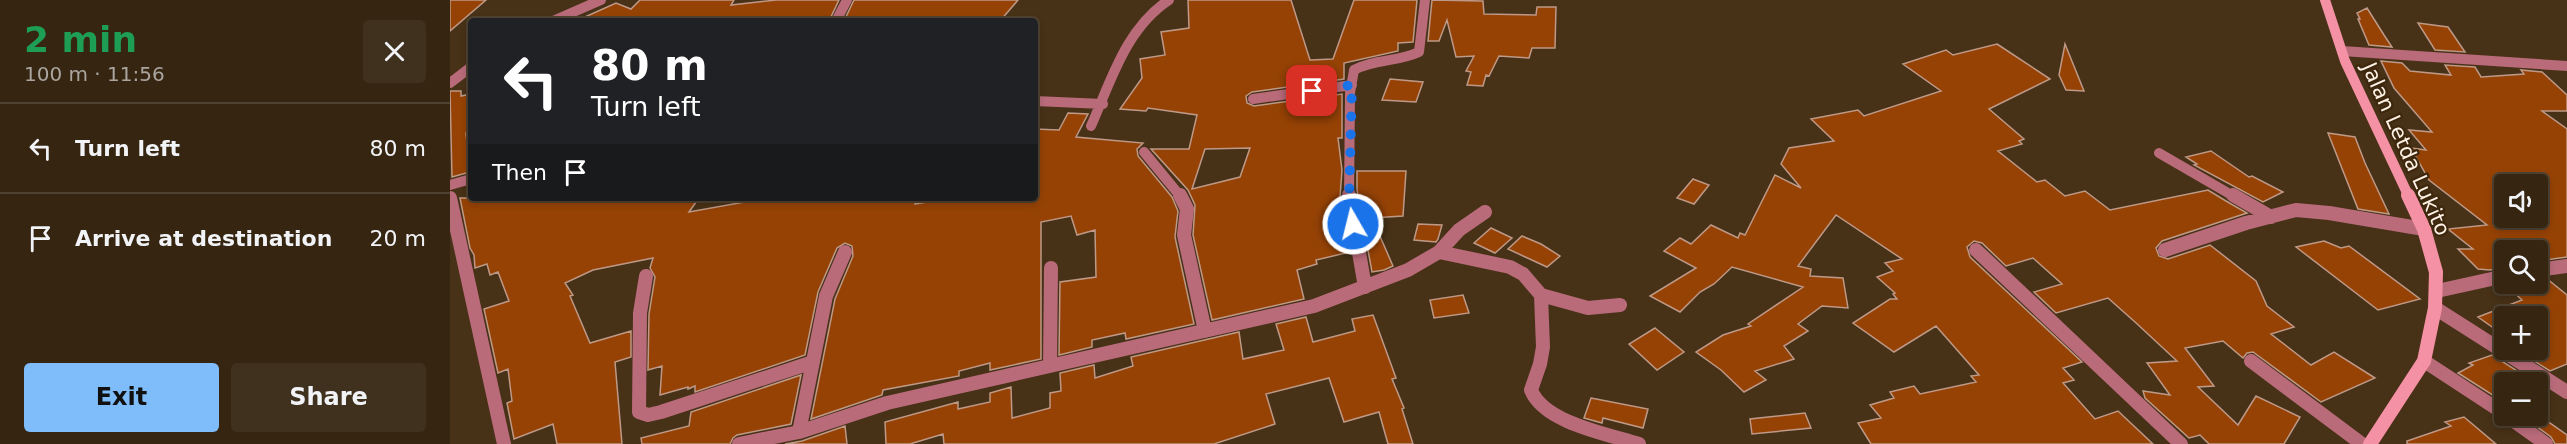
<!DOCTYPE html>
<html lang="en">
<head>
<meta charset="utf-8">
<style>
	body { margin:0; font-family:"DejaVu Sans",sans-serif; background:#40311f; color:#f1f3f6; height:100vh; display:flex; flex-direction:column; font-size:22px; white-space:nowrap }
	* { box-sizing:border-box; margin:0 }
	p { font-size:20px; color:#aaa59f }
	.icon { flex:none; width:33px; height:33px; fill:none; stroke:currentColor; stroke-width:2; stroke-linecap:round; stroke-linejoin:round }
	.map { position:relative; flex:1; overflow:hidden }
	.side { display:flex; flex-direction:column; background:#352511; width:450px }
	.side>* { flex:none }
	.guide { position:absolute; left:18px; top:18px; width:570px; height:183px; border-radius:6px; box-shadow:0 3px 9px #0003,0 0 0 2px #4f4231; background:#202124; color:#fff; overflow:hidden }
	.fabs { position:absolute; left:2044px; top:174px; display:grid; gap:12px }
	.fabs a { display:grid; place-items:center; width:54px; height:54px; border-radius:6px; background:#352511; box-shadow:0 3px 9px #0003,0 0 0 2px #4f4231; font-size:30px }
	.pin { position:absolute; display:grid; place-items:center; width:51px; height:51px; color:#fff; margin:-26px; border-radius:12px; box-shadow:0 3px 9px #0006 }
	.me { position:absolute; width:66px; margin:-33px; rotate:352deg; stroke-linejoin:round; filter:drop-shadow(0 0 4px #0008) }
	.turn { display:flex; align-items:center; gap:21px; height:126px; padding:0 24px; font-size:27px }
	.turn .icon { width:78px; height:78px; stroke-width:2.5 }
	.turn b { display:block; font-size:42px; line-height:51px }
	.then { display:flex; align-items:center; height:57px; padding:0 24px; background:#0003; gap:12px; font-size:22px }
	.round { display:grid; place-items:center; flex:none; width:63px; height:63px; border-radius:6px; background:#40311f }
	.summary { display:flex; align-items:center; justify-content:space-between; height:102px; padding:0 24px }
	h1 { font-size:36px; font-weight:600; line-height:45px; color:#1e9e55 }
	.primary-button { display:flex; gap:12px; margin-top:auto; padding:12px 24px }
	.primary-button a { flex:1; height:69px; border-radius:6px; background:#7ebdf9; color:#111; font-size:24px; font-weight:600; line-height:69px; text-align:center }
	.primary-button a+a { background:#40311f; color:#f1f3f6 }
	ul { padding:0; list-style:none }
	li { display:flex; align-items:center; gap:18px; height:90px; padding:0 24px; border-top:2px solid #4f4231 }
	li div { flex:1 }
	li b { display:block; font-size:22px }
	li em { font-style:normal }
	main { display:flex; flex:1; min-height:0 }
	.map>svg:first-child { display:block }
	.building { fill:#964205; stroke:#be9987; stroke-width:1.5; fill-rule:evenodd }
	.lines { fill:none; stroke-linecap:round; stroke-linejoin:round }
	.street-far1 { stroke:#b96b7a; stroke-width:10 }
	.street { stroke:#b96b7a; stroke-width:14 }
	.secondary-far1 { stroke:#f491a4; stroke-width:10 }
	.secondary { stroke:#f491a4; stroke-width:14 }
	.route { stroke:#1a73e8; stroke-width:10; stroke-dasharray:0 18 }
	.labels { text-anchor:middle; stroke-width:4.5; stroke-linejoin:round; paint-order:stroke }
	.street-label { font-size:21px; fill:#fef2e6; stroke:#3d270d }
</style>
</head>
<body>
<main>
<section class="side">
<div class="summary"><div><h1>2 min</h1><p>100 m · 11:56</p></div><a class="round"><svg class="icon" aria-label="close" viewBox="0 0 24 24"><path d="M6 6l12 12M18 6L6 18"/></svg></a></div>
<ul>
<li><svg class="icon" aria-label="left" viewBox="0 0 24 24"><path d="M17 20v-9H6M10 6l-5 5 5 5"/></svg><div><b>Turn left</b></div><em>80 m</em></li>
<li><svg class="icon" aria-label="arrive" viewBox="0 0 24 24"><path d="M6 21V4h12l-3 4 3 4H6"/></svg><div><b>Arrive at destination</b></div><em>20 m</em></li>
</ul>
<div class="primary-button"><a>Exit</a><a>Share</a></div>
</section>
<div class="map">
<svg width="2117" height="444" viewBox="0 0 2117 444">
	<rect width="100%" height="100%" fill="#473117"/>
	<!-- building -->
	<path class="building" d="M0,0H36L0,31Z
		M190,0H284L281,5L326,0H389L379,21H126L166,3L181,9Z
		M404,0H568L550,21H394Z
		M738,0H841L860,60L883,59L904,0H967L963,42L948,43V51L894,63V79L802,92L796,96L797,103L804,106L892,94V138H888L892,170L890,197L900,252L866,260L867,264L847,270L854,299L762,320L743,235L745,205L738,190L701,149H739L747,115L698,108L696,111L670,109L692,78L690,59L715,55L711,32L739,28ZM800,148L790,177L742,189L755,149Z
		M982,0L1033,1L1034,14L1086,15L1087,7H1106L1105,48H1082L1079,58L1049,56L1039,76L1036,75L1033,86L1017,85L1021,72L1016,71L1024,56L1006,57L997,20L989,41H978Z
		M1917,8L1934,35L1942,47L1919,45L1908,19H1910L1907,13Z
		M1968,23L1998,27L2015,52L1985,50Z
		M1547,44L1600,79L1539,109L1574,139L1569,141L1572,144L1548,151L1587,182L1595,180L1615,196L1635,191L1660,210L1758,190L1776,201L1797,213L1712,241L1706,248L1709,256L1718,259L1760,245L1806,281L1817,306L1844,327L1821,334L1861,365L1884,352L1925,378L1871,402L1803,352L1797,353L1793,358L1773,341L1735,348L1764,386L1748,387L1788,425L1806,396L1850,417L1834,444H1759L1750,435L1739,438L1695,398L1693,391L1720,395L1697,363L1727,361L1685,322L1658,298L1606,313L1584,292L1612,284L1583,258L1556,266L1532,243L1524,241L1517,247L1520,257L1632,362L1613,368L1624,380L1613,383L1645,419L1668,411L1703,444H1421L1408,423L1431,418L1420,405L1444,398L1440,392L1464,386L1470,394L1526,382L1521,376L1529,375L1486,326L1444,352L1403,323L1440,299H1447L1443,294L1445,293L1427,277L1443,271L1435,263L1452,259L1386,215L1348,266L1361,269L1360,276L1393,278L1398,308L1372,306L1348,324L1358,331L1334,346L1344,359L1305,371L1316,380L1294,392L1271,370L1246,352L1273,335L1301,326L1298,324L1353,287L1282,267L1264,284L1250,292L1230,312L1200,296L1246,268L1214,251L1230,238L1241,244L1261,225L1288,238L1290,233L1295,235L1325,175L1351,188L1331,164L1339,148L1384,141L1361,119L1408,110L1414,116L1491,91L1453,64L1496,50L1503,55Z
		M1615,44L1634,91L1616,90L1609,75Z
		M1931,61L1952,63L1960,71L2001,75L1995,65L2025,67L2031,77L2074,74L2071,70L2092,72L2117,95V111H2092L2117,129V257L2088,261V250H2055V267L2040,270L2028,269L2008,249H2023L1998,229L2037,225L1979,180L1961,148L1976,150L1959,130L1982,132L1944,88ZM2055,184H2088V218H2055Z
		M940,79L973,82L966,102L932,100Z
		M0,91H11V96L21,94L19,132L16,133L20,172L2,177Z
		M618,113L638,114L626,137L693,143L687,149L688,156L722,197L728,211L725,237L744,324L676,339L675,333L642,340V347L609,355L610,282L646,277L645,230L627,235L621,216L591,222V359L540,370V363L509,371V376L433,390L432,395L361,419L385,299L403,256L402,246L395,243L387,248L368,292L355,355L245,392V386L238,389V387L210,395L212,366L198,370L199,314L205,277L200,268L203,258L143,270L115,283L123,295L120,296L140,343L181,331V357L165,362L172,444H107L103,424L64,439L57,403L62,401L58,369L48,373L34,309L59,301L48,272L40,275L37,264L25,268L24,255L20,248L10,198H249L239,212L300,201L302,198H467L465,204L501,198L502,202L542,198L541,201L585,198V129L609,130Z
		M1878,133L1905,137L1915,163L1939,214L1908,209Z
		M1761,151L1799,177L1802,176L1833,192L1813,202L1744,165L1747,164L1736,157Z
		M907,171H956L953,216L922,218L943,266L934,270L922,272L907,190Z
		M1243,179L1259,185L1244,204L1227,198Z
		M968,224L992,225L988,239L986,242L964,240Z
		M1041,228L1062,238L1045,253L1024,243Z
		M1072,236L1091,244L1110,256L1097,267L1058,249Z
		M1874,241L1891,248L1899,246L1970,299L1928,310L1846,247Z
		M2096,278L2117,295V364L2100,371L2070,352L2088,350V316H2055V336L2028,317L2072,300L2056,285L2088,284V279Z
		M1013,295L1019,313L984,318L980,300Z
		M923,315L946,378L942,379L954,408L952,409L963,444H938L929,412L894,422L879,378L816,394L825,424L764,444H494L493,434L460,444H436L435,422L508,402V409L540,402V393L561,387L562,418L600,408V393L611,391L610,373L644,365L645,378L683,366L681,357L789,332L793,359L834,350L826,324L856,317L863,342L905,331L902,319Z
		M1205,328L1234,352L1207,370L1179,344Z
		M2042,355L2080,379L2073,382H2055V403L2008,373L2023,365L2019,363Z
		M351,375L341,424L287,435L283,438L280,444H192L191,438L239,426L241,412Z
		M1141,398L1198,409L1193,428L1153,418L1152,423L1134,418Z
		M1355,413L1361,428L1302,434L1300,419Z
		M2072,416H2090L2117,435V444H2105L2101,437Z
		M2014,417L2046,444H1957V441L2001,426L1995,422Z
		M395,426L397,444H335L352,441Z"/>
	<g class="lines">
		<!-- street-far1 -->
		<path class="street-far1" d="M103,21L151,0
			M386,21L397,0
			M1892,51L2117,66
			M0,83L21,67
			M803,99L902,85
			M585,101L653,104
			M641,126C661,81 676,28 719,0
			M694,152L731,197
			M1709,153L1785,197
			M0,185L21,179
			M899,197L900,93L904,70C924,59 948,62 969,52L975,0"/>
		<!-- street -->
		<path class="street" d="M730,195L737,209L734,235L755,331
			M899,195L915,287
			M1783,195L1821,217
			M0,198L54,444
			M1526,250L1731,444
			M1715,250L1796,223L1846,210L1879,213L1974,229
			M989,252L1060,267L1073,274L1091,295L1138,308L1170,305
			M2088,270L2117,266
			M196,276L190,313L189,412L198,415L211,412L363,362
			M1987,291L2055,276
			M1091,295L1093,347L1090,364L1081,390C1094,423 1158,434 1189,444
			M1985,308L2117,392
			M1801,361L1912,444
			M1974,361L2055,414
			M600,366L601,268
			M2057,416L2096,444
			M349,432L376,296L395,252
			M289,444L349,432L437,403L864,306L958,270L989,252L1009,230L1035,212"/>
		<!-- secondary-far1 -->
		<path class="secondary-far1" d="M1875,0L1895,61L1959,197"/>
		<!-- secondary -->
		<path class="secondary" d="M1920,444L1974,361L1985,308L1986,272L1974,229L1958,195"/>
	</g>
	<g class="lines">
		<!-- route -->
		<path class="route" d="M862,91L902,85L899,203L903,224"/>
	</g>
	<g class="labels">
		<!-- street labels -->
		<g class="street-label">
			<text transform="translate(1956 149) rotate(66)" y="7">Jalan Letda Lukito</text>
		</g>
	</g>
</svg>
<div class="fabs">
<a><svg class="icon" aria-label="sound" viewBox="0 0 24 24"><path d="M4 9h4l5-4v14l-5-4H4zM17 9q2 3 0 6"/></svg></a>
<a><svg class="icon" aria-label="search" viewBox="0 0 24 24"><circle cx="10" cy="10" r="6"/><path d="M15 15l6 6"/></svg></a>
<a>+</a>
<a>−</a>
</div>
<div class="pin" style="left:862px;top:91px;background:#d93025"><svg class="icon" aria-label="arrive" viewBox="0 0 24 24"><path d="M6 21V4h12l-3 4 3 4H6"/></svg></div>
<svg class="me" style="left:903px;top:224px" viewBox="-20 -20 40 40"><circle r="17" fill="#1a73e8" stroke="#fff" stroke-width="3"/><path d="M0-11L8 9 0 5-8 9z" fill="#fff"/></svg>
<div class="guide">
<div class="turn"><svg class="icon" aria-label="left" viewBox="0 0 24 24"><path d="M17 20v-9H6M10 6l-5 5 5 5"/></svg><div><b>80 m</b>Turn left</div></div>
<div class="then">Then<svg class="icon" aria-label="arrive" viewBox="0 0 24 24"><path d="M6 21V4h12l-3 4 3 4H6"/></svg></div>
</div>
</div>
</main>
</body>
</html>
